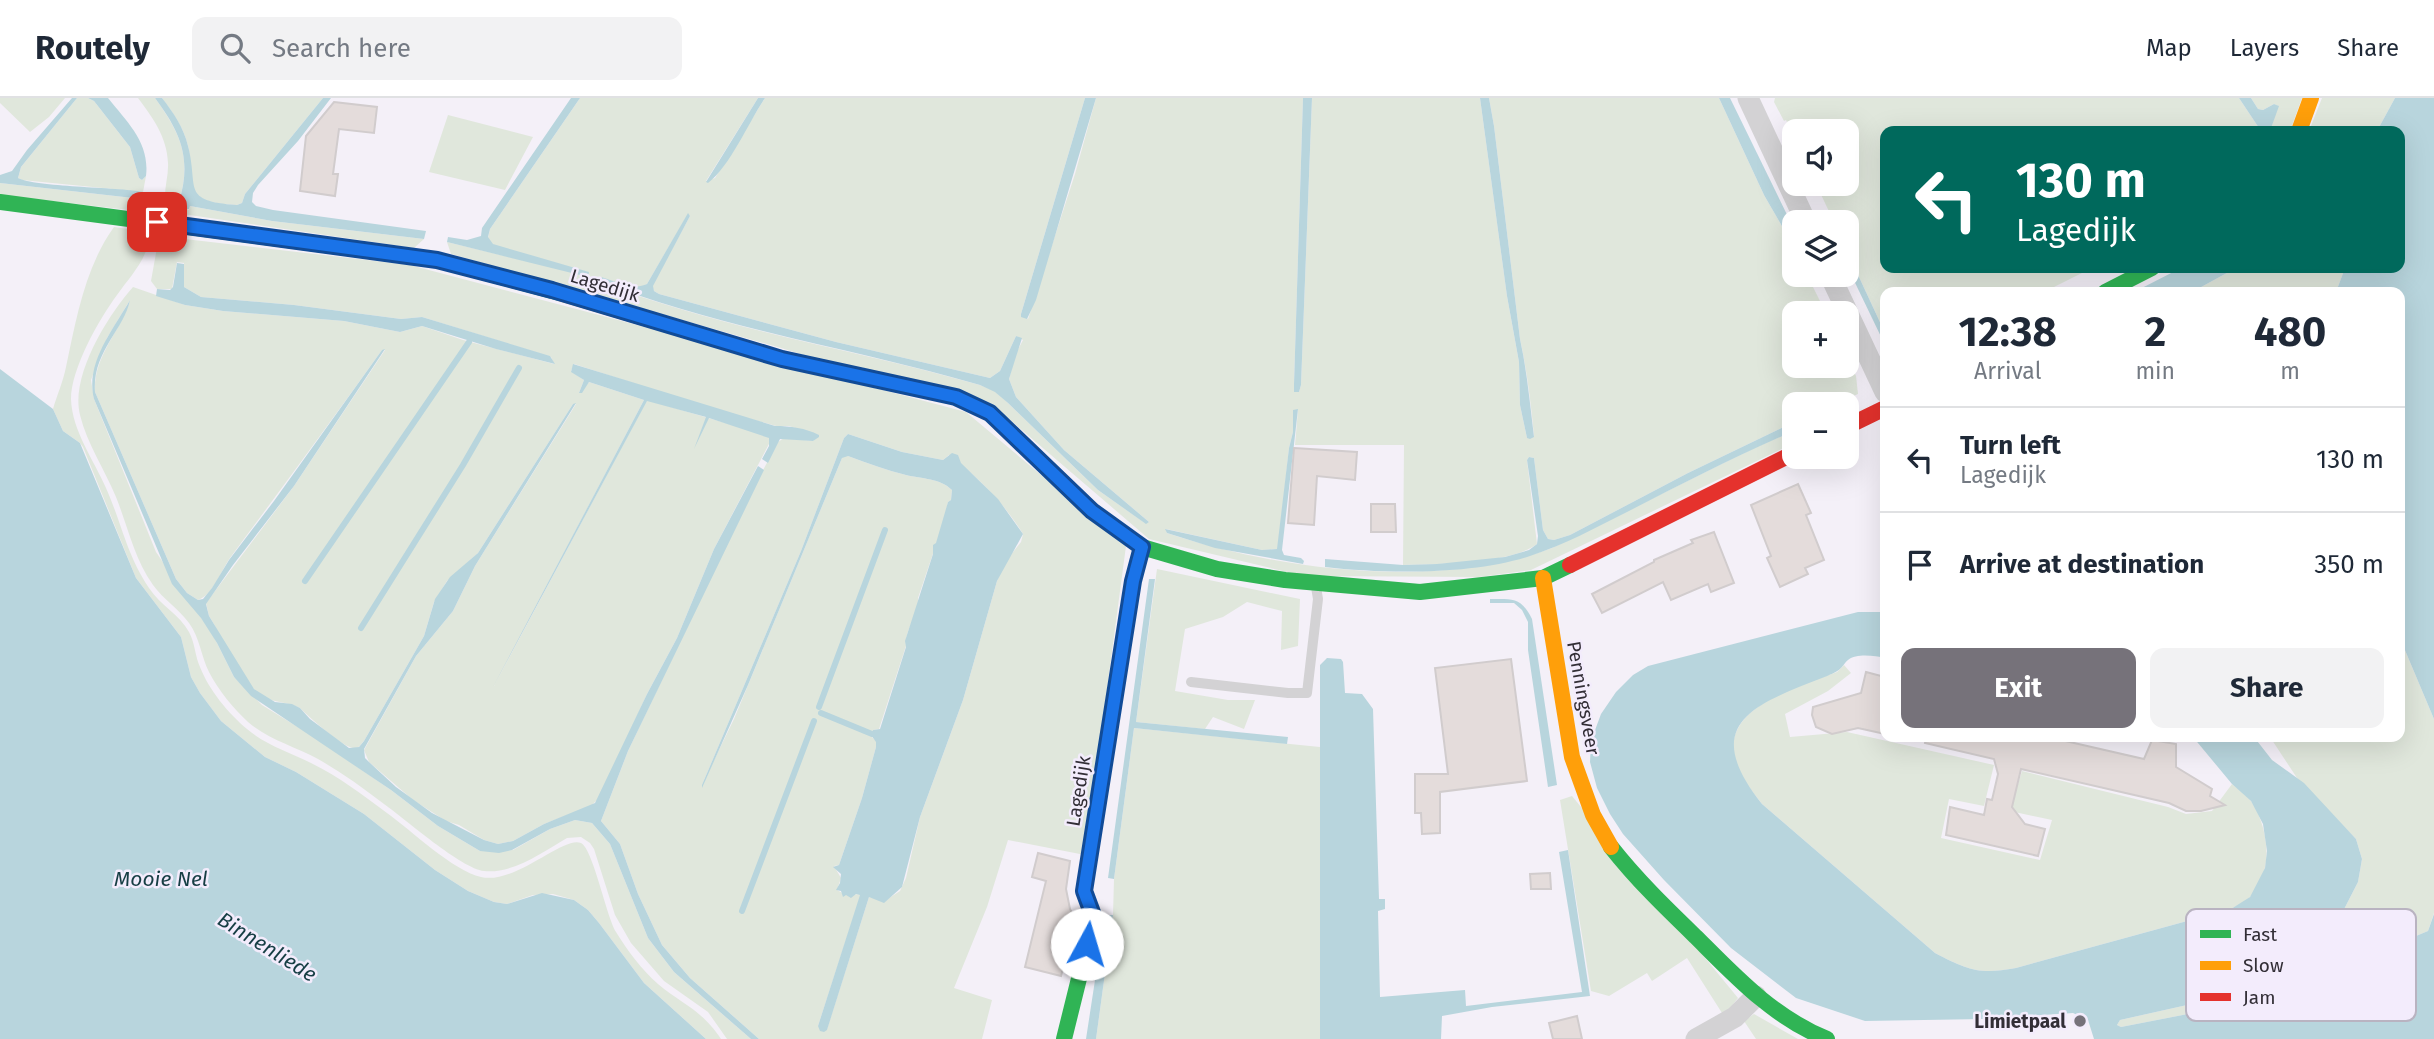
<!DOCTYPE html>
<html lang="en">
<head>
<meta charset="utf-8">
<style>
	body { margin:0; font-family:"Fira Sans",sans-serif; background:#f2f2f3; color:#1f2937; height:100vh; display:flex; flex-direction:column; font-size:26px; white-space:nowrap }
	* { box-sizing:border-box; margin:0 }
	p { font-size:23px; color:#747a83 }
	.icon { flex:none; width:38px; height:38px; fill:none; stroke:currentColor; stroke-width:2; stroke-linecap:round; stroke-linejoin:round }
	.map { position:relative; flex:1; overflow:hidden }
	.drawer { position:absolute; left:1880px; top:189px; width:525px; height:455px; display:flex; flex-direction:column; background:#fff; border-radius:14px; box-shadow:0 7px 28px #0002 }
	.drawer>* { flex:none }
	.hud { position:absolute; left:1880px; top:28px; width:525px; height:147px; border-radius:14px; box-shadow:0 7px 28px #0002; background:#00695c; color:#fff; overflow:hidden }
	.buttons { position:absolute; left:1782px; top:21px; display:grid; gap:14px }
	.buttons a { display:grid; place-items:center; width:77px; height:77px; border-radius:14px; background:#fff; box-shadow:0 7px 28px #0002; font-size:35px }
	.pin { position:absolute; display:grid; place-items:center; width:60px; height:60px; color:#fff; margin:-30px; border-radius:14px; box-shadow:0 4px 10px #0006 }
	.me { position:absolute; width:77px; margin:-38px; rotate:6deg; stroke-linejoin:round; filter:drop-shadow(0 0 5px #0008) }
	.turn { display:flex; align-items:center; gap:24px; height:147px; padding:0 21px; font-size:32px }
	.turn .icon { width:91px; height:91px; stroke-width:2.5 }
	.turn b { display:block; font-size:49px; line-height:60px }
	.eta { display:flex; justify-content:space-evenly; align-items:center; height:119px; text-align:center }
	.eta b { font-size:42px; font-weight:700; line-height:49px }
	.action { display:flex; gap:14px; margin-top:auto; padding:14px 21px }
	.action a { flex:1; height:80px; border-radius:14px; background:#76727a; color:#fff; font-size:28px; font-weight:700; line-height:80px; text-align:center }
	.action a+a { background:#f2f2f3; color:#1f2937 }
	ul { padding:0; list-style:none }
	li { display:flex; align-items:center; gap:21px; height:105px; padding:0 21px; border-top:2px solid #e0e1e3 }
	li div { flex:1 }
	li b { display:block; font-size:26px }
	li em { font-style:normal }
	header { display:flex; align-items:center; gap:42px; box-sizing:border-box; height:98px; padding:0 35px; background:#fff; border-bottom:2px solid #e0e1e3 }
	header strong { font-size:33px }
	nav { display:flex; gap:38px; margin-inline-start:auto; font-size:24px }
	.search { width:490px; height:63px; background:#f2f2f3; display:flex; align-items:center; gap:18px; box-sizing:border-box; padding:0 24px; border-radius:14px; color:#747a83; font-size:26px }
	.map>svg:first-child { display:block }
	.green { fill:#e0e7dc; fill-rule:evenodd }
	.water { fill:#b8d5dd }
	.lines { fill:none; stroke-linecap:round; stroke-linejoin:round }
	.stream { stroke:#b8d5dd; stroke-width:6 }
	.building { fill:#e4dcdb; stroke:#d1cccd; stroke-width:2 }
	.lane { stroke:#d3d2d4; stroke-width:10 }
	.street { stroke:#d3d2d4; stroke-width:21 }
	.fast { stroke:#30b455; stroke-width:16 }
	.slow { stroke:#ff9f0a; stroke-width:16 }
	.jam { stroke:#e5322d; stroke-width:16 }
	.route-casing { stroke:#114b97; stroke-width:18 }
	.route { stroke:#1a73e8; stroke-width:12 }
	.poi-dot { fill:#76727a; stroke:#f3ecfc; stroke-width:2.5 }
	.labels { text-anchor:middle; stroke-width:5; stroke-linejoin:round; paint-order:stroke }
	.street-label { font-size:19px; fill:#322e36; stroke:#f3ecfc }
	.poi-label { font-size:19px; font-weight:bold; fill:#322e36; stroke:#f3ecfc; text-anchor:end }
	.water-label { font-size:21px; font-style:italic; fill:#163e44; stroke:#f3ecfc }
	.key { fill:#f3ecfc; stroke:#b9b3c1; stroke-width:2 }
	.key-label { font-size:19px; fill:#322e36 }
</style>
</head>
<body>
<header>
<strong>Routely</strong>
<div class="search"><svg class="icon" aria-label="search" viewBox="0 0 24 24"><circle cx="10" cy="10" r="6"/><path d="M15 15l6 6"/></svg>Search here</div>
<nav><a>Map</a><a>Layers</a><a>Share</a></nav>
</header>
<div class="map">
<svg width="2434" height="941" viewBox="0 0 2434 941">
	<rect width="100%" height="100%" fill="#f4f0f8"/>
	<!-- green -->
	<path class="green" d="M0,0H65L49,19L30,34L0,5Z
		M77,0H88L94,3L130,49L139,80L142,82L146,78L143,94L22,82L18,80L21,69Z
		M138,0H155C181,36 192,60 179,104L186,108V111L189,112L190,108L272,123L424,141L414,150L169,114C160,99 169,82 168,65C167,39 153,20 138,0Z
		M162,0H323L245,96L242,105L237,107C226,106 209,106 200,99C186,88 192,63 188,48C184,30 173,15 162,0Z
		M580,0H758L706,83L715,80L765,0H1085L1021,216L1028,221L1075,76L1096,0H1303L1294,286V293L1299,294L1301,287L1312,0H1480L1507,198L1519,264L1520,307L1527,340L1534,338C1531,306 1527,273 1520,241L1494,28L1489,0H1719L1764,97L1794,149V177H1807L1826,215H1794V268H1846V258L1856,278L1858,296L1835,306H1794V324L1688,375L1570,437L1554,442L1548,441L1543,432L1534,360L1529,359L1527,362L1537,446C1511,466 1437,466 1403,467L1404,347H1295L1298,312H1293V334L1289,350L1278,451L1262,452L1166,431L1167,435C1282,473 1436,492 1552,450L1758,348L1794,333V345L1531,472L1479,479L1304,478L1149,441L1009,321L781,250L451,156L447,144L588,178V174L504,151L492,146L488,140L490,131ZM688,116L690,118L652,188L654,193L659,196L836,244L990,280L1000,273L1016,238L1023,242L1015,257L1009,281L1016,299L1064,352L1149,424L1145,425L1098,392L1008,305L995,293L980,287C854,251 722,231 600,184L640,190L647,186Z
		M1775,0H2239L2261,33H1885V170H2092L2044,194H1885V235L1846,151V124H1834L1816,86H1846V33H1794V39L1786,22L1784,23L1774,4Z
		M2251,0H2302L2290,33H2270L2278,8L2274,6L2263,12L2258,11Z
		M2322,0H2395L2377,33H2309Z
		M448,17L533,39L505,92L429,74Z
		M0,85L142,101L153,103L146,114L0,97Z
		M114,129L150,134C149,160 131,177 117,197C99,221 71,271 71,301C72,333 94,362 106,390C122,426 126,455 149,490C160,507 180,517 189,534C195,545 195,558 200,569C209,592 228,615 247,631C266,647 289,654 311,665C338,678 363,697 387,715C411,732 453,773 481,779C515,787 564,737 581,745C593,751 606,817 616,834C627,852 642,872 658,886C683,907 701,911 721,941H706L644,885L599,825L588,812L574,802L553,796L533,797L507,806L494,804L468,793L435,772L364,716L296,674L265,659L221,623L200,595L191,579L181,539L136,480L83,349L80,345L63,333L53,311C57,297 63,284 66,269C76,222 85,169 114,129Z
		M159,138L410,167L966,314L1126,448L1085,757L1008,742L987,809L954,890L992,902L982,941H759L690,880L662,847L638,796L620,746L601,723L628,653L755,387L778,344L784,340L813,343L818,337L789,328H776L704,308L574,266L571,273L584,282L579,295L589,284L644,302L494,588L647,302L763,336L770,340V344L714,451L677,540L647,596L600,699L591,708L544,726L513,743L498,746L484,742L459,727L446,723L413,702L369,664L364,652L416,558L453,513L475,468L576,306H573L478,455L447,483L434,504L424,538L364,643C361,646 360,649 356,650C346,653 308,618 300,610C288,604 276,605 264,599C240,585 224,541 209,518L206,505L294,388L385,252H382C332,322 281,391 230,460C221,473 213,497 198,502L187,495L176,481L95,294C93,258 121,233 130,202L107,240L91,282L94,301L156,454L213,537L234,579L262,607L314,639L391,692L438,728L480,753L513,752L550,731L575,722L592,725L610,746L648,840L674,874L751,941H727L708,914L664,883L631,845L615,817L594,751L590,745L581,739L567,740C543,754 513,776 484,773C462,771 405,721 384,706C363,690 341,674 318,661C294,648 269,642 248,624C234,611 218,592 209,574C201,558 200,540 189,525C179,511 163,501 153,487C134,460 128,429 116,399C105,372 87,346 80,317C70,278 108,217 133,189L185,207L223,213L344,223L400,234L422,228L463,242L554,266L551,259L422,219L401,221L294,207L201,199L184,189V165L177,164L172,191H157L151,183ZM848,336L902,354L943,362L949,357C978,379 1004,405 1023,436L1021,444L1006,463L997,483L963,602L920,719L906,780L900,793L886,802L869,799L827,931L818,928L861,796L846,797L837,792L841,780L834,768L839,767L862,700L876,649L877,644L871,638L873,632L879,631L906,548C904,532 919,517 918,500L944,423L948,404L951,402L952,392C940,380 922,381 906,377C886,372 867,365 848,358L844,357L842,360L734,621L702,687L801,453L844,340Z
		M2236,170H2345L2336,194H2192Z
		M1157,471L1300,501L1298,548L1281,552L1282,513L1247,504L1223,519L1185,531L1175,593L1228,602H1255L1244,631L1213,619L1205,631L1136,624Z
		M2399,538L2434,621V815L2428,833L2404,843L2372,872L2327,885L2307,896L2229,908L2121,929L2117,927L2120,922L2214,901L2232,894L2313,827L2338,823L2358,784L2362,761L2356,741L2297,680L2270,639H2399Z
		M1844,567L1851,575L1828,593L1785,616L1790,639L1847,634L1994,667L1984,708L1949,701L1941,740L2040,762L2052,722L2010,713L2022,673L2168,709L2186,716L2212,713L2232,686C2239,692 2248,698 2253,706C2269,733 2274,774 2250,799C2245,804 2236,808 2231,811L2016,870C1979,877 1968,872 1935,855L1762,706C1752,693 1741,680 1736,665C1717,609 1800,588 1837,574Z
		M1134,630L1320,649V941H1096L1113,817L1114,781Z
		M1572,698L1738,900L1727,914L1722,915L1687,860L1652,883L1647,875L1609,898L1591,893L1560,702Z
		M1754,916L1798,941H1756L1744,923Z"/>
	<!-- water -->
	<path class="water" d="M72,0H77L21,69L18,80C34,89 118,89 143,94L142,101L0,85V77L12,73L27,52Z
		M88,0H108C128,25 150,45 146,78L142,82L139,80L130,49L94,3Z
		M155,0H162C173,14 184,30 188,48C199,90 180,103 237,107L242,105L245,96L323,0H331L298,43L258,87L253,95L252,104L256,108L273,112L426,133L424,141L272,123L190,108L189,111H186V108H182L179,104C192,61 181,35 155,0Z
		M571,0H580L490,131L488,139L493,146L589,174L588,179L447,144L448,139L467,142L481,138L482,130Z
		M758,0H765C748,25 731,67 708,85L706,84Z
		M1085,0H1096L1036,202L1027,221L1021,219V216Z
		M1303,0H1312L1301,287L1299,294H1294V286Z
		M1480,0H1489L1494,28L1520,241C1527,273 1530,306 1534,339L1530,341L1527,340L1520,307L1519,264L1507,198Z
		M1719,0H1730L1794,131V149L1764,97Z
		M2239,0H2251L2258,11L2263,12L2274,6L2279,8L2270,33H2261Z
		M2395,0H2434V621L2399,538V194H2336L2345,170H2399V33H2377Z
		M688,115L690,118L653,188L654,193L659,196L836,244L990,280L1000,273L1016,238L1022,240L1009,281L1016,299L1064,352L1149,424L1146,426L1098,392L1008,305L995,294L980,287C854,250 722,231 599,183L601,179C615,183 633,193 647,186Z
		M1846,151L1885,235V247L1846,166Z
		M177,165L184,166V189L201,199L294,207L401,221L422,219L550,258L555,266L496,251L422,228L400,234L344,223L223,213L185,207L156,198L157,191L170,192L173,189Z
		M2181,170H2236L2192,194H2134Z
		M130,202C124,232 92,254 95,294L176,481L187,495L198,502L203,501L212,490L229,462L274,403L382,252L385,251L294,388L233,467L206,506L209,518L254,591L275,604L292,606L300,610L310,621L349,650L359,649L364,643L424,538L435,501L450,479L478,455L573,306L576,305L475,468L453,513L416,558L364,651L365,660L369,664L396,689L432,715L484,742L498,746L513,743L544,726L595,705L647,596L677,540L714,451L758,368L764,372L628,653L601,723L620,746L638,796L662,847L690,880L759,941H751L674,874L648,840L610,746L592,725L575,722L550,731L512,752L499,755L480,753L438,728L391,692L251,598L234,579L217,545L201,520L172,486L94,301C85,265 113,232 130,202Z
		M573,266L775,328C791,328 805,330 819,337V339L813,343L780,341L768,365L762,361L769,348V340L709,320L694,351L706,319L647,303L493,589L644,302L589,284L582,295H579L584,282L571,274Z
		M0,271L53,311L63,333L80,345L136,480L181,539L191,579L200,595L221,623L265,659L296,674L364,716L435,772L468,793L494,804L507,806L542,795L574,802L588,812L599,825L644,885L706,941H0Z
		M1298,311L1282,452L1284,457L1301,460L1304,463L1303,466L1215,450L1167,435L1165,431L1262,452L1277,451L1289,350L1293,334V312Z
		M1794,324V333C1737,357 1682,386 1627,414C1595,430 1564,447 1530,458C1473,477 1385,476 1325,469V461L1403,467L1437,466L1505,459L1529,452L1537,446L1538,438L1527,362L1529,359L1534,360L1543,432L1548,441L1554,442L1570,437L1688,375Z
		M848,336L902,354L943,362L952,355L958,357L961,365L998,401L1023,436L997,483L963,602L920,719L902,789L884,805L869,799L827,932L824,934L820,933L818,928L860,797L856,796L851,800L846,797L843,799L841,793L836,792L840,785L841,776L833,769L839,767L862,700L876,649V644L871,637L873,632L880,631L906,549L905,543L933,456V447L936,445L948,404L951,402L952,392C940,380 922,381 906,377C886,372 867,365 848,358L842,360L748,587L702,690V687L801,453L844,340Z
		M1149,481H1155L1136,624L1288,639L1287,646L1134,630L1114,781L1108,780Z
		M1490,501C1513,501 1521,499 1532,521L1557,687L1548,689L1528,552V524L1522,512L1514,505H1490Z
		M1858,514H1885V560C1875,558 1857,555 1848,562C1845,564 1844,567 1841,570C1836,575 1829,577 1822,580C1752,607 1699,627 1762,706L1935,855C1968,872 1979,877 2016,870L2231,811L2250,799L2265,770L2267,753L2263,726L2251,703L2232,686L2193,639H2254L2272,662L2304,685L2356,741L2362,761L2358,784L2338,823L2313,827L2232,894L2214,901L2120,922L2117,927L2121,929L2229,908L2307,896L2327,885L2372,872L2404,843L2428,833L2434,816V941H2094L2088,922L2073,915L1983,921L1865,923L1796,900L1731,850L1664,782L1623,736L1610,716L1597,690L1590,664L1591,643L1601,616L1616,594L1633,577L1648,568Z
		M1327,560L1341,561L1343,564L1345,595L1362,596L1373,611L1379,801H1385V811L1378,813L1380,899L1465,892L1466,908L1582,894L1559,754L1568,752L1590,898L1492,909L1442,918L1441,941H1320V567Z
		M1105,817H1113L1096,941H1086Z"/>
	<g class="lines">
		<!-- stream -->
		<path class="stream" d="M305,483L469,244
			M361,530L463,367L519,270
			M819,609L885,432
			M821,615L872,636
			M742,813L814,623"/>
	</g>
	<!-- building -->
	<path class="building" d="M334,4L377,9L374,35L339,31L333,76H338L335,98L300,93L306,38Z
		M1294,350L1357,354L1355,382L1317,378L1314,427L1288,425Z
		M1798,386L1811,415L1806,417L1824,462L1805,470L1808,476L1780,489L1767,460L1771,458L1751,407Z
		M1371,406H1395L1396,434H1371Z
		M1714,434L1734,485L1711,494L1708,486L1671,502L1663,484L1602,515L1592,496L1654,464V462L1693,445L1691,442Z
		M1511,561L1527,683L1440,694V735L1422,736L1421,715H1415V676H1448L1435,570Z
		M1866,574L1885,579V636L1858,630L1832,636L1816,629L1812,617L1813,609L1861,595Z
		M1926,639H2048L2144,661L2152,642L2176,646V669L2212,691L2210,698L2225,707L2201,713H2186L2169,705L2021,671L2012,709L2025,726L2045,731L2038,758L1946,737L1950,709L1984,717L1987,701L1992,702L1998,676L1994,661L1925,645Z
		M1038,755L1070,763L1066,791L1070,811L1075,821L1061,878L1025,869L1046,783L1032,779Z
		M1550,775L1551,791H1531L1530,776Z
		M1577,918L1582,941H1553L1549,925Z"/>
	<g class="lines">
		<!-- lane -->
		<path class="lane" d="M1191,584L1288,595H1307L1318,501L1316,489"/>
		<!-- street -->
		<path class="street" d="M1748,0L1806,124
			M1830,177L1885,294
			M1696,941L1735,919L1756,898"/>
		<!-- fast -->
		<path class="fast" d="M0,104L437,162L560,195
			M2105,194L2152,170
			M1016,340L1092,413L1142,449L1217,471L1285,482L1420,494L1543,480L1570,467
			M1611,749C1637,782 1666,810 1696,839C1736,879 1773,919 1827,941
			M1064,941L1094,820L1084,793L1133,483L1142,449"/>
		<!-- slow -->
		<path class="slow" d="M2299,33L2311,0
			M560,195L782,261L956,299L990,315L1016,340
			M1543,480L1572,659L1593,717L1611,749"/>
		<!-- jam -->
		<path class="jam" d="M1846,329L1885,310
			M1570,467L1794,355"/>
	</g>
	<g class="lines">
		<!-- route casing -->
		<g class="route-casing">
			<path id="route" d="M157,124L437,162L552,192L782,261L956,299L990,315L1092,413L1142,449L1133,483L1084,793L1094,820L1087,846"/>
		</g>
		<!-- route -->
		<use href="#route" class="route"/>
	</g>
	<!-- markers -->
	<circle class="poi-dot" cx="2080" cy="923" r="7"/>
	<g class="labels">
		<!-- street labels -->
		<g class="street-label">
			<text transform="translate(605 187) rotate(17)" y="7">Lagedijk</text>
			<text transform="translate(1584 600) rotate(80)" y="7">Penningsveer</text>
			<text transform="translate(1078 693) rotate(-81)" y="7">Lagedijk</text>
		</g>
		<!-- poi labels -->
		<g class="poi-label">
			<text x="2066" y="930">Limietpaal</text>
		</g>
		<!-- water labels -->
		<g class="water-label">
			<text x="161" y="788">Mooie Nel</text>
			<text transform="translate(267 849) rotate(32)" y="7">Binnenliede</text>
		</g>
	</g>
	<!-- legend -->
	<rect x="2186" y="811" width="230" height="112" rx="10" class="key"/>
	<rect x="2200" y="832" width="31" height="8" fill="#30b455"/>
	<rect x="2200" y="863" width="31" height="9" fill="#ff9f0a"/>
	<rect x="2200" y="895" width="31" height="8" fill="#e5322d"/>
	<g class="key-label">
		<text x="2243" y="843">Fast</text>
		<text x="2243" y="874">Slow</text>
		<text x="2243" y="906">Jam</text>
	</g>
</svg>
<div class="buttons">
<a><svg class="icon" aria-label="sound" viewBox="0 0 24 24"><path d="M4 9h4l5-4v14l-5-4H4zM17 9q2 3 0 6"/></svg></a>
<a><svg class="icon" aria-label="layers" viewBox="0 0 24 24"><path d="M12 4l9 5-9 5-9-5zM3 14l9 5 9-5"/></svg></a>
<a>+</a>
<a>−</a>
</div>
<div class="pin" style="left:157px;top:124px;background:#d93025"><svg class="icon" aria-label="arrive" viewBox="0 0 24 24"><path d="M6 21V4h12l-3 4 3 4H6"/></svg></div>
<svg class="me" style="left:1087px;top:846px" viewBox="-20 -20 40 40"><circle r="19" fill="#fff"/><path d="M0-13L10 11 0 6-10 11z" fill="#1a73e8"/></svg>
<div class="hud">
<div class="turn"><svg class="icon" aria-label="left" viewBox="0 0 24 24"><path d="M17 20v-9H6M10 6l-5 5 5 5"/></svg><div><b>130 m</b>Lagedijk</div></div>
</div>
<section class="drawer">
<div class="eta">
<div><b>12:38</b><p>Arrival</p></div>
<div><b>2</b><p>min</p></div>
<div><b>480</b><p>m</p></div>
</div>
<ul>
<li><svg class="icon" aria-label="left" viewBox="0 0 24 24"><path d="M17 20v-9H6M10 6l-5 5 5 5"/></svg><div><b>Turn left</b><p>Lagedijk</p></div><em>130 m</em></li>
<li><svg class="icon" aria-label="arrive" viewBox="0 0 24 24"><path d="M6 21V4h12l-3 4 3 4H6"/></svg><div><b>Arrive at destination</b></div><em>350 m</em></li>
</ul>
<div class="action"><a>Exit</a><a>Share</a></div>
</section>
</div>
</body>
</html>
